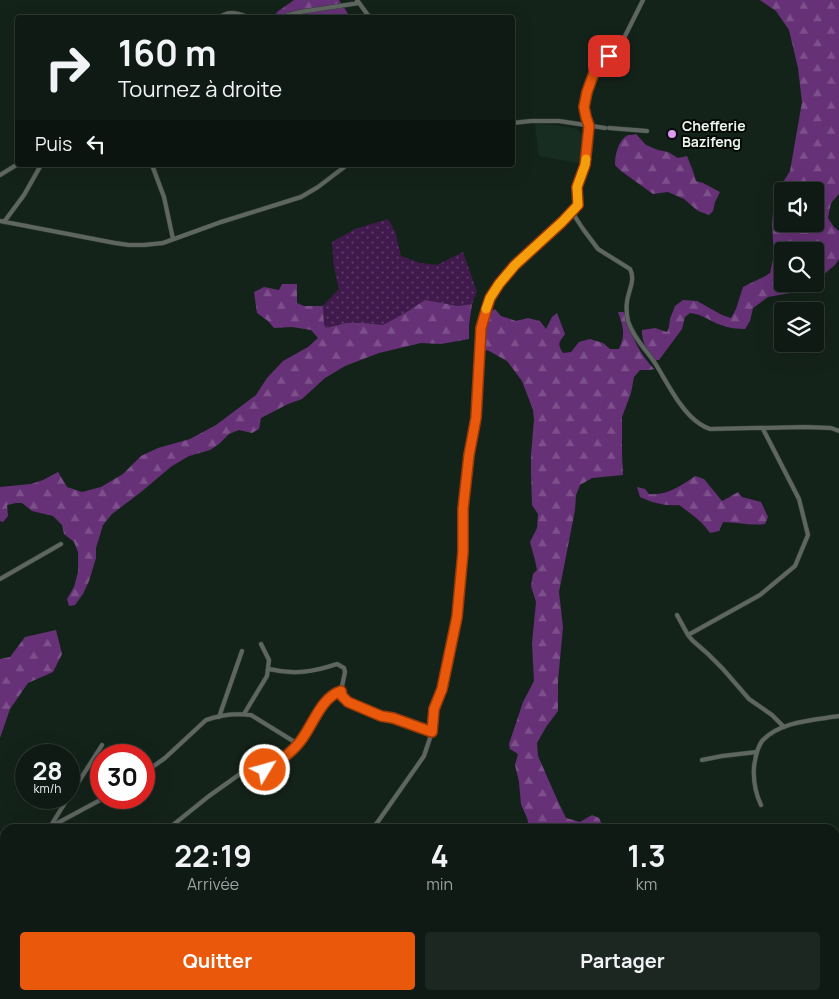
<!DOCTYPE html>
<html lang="fr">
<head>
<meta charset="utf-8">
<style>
	body { margin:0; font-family:Manrope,sans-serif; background:#1d2722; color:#f1f3f6; height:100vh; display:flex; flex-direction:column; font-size:19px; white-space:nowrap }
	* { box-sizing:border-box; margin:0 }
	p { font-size:16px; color:#9ba1a0 }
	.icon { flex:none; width:28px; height:28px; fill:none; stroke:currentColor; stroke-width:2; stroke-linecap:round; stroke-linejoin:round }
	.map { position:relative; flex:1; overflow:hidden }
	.side { position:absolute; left:0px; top:824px; width:840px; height:176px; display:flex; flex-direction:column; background:#0f1a14; border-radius:15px 15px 0 0; box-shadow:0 5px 20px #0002,0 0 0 1px #2f3834 }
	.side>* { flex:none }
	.top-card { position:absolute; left:15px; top:15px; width:500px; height:152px; border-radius:5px; box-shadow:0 5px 20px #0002,0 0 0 1px #2f3834; background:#0f1a14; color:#f1f3f6; overflow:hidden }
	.controls { position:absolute; left:774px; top:182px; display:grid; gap:10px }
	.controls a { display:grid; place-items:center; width:50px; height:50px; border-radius:5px; background:#0f1a14; box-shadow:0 5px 20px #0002,0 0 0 1px #2f3834; font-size:25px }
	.speed { position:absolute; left:15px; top:744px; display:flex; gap:10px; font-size:25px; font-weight:700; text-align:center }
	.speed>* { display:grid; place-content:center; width:65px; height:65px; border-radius:50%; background:#0f1a14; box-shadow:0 5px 20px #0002,0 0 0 1px #2f3834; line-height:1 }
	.speed small { font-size:12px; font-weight:400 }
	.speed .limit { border:8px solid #d22; background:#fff; color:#111 }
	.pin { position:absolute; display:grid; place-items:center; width:42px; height:42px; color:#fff; margin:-21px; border-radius:10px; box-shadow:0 2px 8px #0006 }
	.me { position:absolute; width:55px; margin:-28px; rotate:53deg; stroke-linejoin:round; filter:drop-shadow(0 0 4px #0008) }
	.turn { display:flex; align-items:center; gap:18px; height:105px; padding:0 20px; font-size:22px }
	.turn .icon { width:65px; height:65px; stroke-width:2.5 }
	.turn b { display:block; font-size:35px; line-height:42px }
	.then { display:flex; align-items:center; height:48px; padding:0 20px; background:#0003; gap:10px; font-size:19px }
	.eta { display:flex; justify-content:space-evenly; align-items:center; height:85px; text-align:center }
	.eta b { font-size:30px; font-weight:700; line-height:35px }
	.action { display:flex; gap:10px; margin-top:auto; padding:10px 20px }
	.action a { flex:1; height:58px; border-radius:5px; background:#ea580c; color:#fff; font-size:20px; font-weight:700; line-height:58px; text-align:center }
	.action a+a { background:#1d2722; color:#f1f3f6 }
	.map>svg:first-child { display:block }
	.built { fill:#182d21 }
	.grass { fill:url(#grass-dots) }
	.forest { fill:url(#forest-firs); fill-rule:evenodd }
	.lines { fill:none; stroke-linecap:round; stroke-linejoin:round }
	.street-casing { stroke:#324038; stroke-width:5 }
	.street { stroke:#5f6661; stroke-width:4 }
	.route-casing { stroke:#983908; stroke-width:12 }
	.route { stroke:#ea580c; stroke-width:9 }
	.slow { stroke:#f59e0b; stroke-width:9 }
	.poi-dot { fill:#dd99f3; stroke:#050a07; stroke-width:2 }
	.labels { text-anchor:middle; stroke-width:4; stroke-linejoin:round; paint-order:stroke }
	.poi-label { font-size:14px; font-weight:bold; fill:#ebf5ee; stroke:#050a07; text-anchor:start }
</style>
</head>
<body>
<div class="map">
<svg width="839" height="999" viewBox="0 0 839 999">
	<defs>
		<pattern id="grass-dots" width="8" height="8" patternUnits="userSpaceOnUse" patternTransform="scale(1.25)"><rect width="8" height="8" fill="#411a4d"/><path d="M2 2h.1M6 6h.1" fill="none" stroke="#5d3c67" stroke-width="1.8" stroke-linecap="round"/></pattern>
		<pattern id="forest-firs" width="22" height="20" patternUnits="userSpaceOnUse" patternTransform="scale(1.25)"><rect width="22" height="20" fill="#673177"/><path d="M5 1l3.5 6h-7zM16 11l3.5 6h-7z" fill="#7d4f8b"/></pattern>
	</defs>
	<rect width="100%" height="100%" fill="#14231a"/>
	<!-- built -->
	<path class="built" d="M535,124L556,125L577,129L584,136L583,164L539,156Z"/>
	<!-- grass -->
	<path class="grass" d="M388,219L395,231L401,256L420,263L437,265L463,252L477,292L472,304L458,306L425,300L405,313L383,325L365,323H346L326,328L324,324L323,306L339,289L334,267L332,242L355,229Z"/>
	<!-- forest -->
	<path class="forest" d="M294,0H339L347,12L349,17L274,18L277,12Z
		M760,0H839V194L831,203L828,218L834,227L839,231V259L835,265L823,275H815V251H782V284H798L790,293L768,297L753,308L750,321L745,329C737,329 729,328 721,325C709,321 703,314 690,313L685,317L682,329L659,360H655C646,350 642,342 642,330L655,328L667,332L669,327L670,319L675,306L683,300L697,301L722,315L731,318L736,309L743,287C752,282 762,279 770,273L774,255L772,225L774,197L790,171L802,102L798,68L789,30L776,11ZM782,191H815V224H782Z
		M636,134L646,145L658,150L668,152L678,158L687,156L693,171L696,181L703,183L720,192L715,202L713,211L709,215L698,211L684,199L668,192L653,194L621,171L615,165C615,155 618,140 628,135C629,135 635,135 636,134Z
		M282,284H297V303L304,306H323L324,324L326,328L346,323H365L383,325L405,313L425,300L458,306L472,304L469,325V339L441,344L421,343L379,353L345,366L325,378L302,399L288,404L261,418L259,429L252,433L239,430L229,434L219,444L210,450L189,456L172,466L141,492L112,514L103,525L96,548V558L89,581L83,594L75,605L69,606L67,599L74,587L78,572V552L74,542L64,534L62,525L53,516L32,511L22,503H16L7,505L8,516L3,522L0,521V487L31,484L43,480L58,472L67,487L82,492L101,487L123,474L141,456L158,448L190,439L216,425L256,395L267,378L283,361L308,347L318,338L311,330L292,327L274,328L268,321L257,313L254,292L264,287L279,290Z
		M495,309L501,316L516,321L528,318L540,321L546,329L552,317L557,313L565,334C559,342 557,344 563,353L571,352L579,342L590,339L603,343L610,349H619C626,334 623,326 618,312H623L628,314C629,335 640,354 654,369L650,370H640L634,377L631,393L622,417V454L623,475L592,478L580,485L576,495L575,510L559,592L563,627L558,681V711L546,727L537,743L538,756L556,797L566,818L580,822L592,815L599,818L604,829H530L527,818L521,804L519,782L515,765L518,754L510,749L509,744L523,702L534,681L532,643L536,602L531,586L533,574L537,570L535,560L530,542L537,528L538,514L532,505L531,473V455L534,419L533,410L522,381L507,361L489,351L476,347L477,325L481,318Z
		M695,476L704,479L722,501L728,498L738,492L742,497L761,502L768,517L765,524C751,526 737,522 723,522L719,531L710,533C702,521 690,513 679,505C664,506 653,503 640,497L637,487L645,489L649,494C666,496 681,486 695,476Z
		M56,630L62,654L53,672L28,683L10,709L0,738V659L10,657L25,637Z
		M639,995H699L703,999H638Z"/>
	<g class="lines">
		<!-- street casing -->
		<g class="street-casing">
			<path id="street" d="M357,0L370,18
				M219,18C229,9 239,14 251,18
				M277,18L300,12L359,3
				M512,123L531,121H559L605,128
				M609,128L647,131
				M152,165L164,197L173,239
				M0,175L18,164
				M578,206L577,187L585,165L589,126L585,117L584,107L587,91L595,70L621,44L643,0
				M573,211L572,212L583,229L598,249L630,269C636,280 628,291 627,302C626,308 627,316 628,321C633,337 646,350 655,363C667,382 681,412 700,424C703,426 707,428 710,429L805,427L831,428L839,431
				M0,221L115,243L129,245H144L163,243L221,222L282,203L301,197L318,187L347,165
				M4,222L24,195L41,165
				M0,579L61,544
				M677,615L688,635L692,640L708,654L723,669L749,699L772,715L784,727
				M688,635L760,595L795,566L808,535L799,499L763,429
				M269,669C294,675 313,672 337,664L344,668L345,672L341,691L342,695L348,702L381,716L393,718L432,732
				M244,714L267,676L269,660L261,644
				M219,717L242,651
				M702,760L722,756L757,752
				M144,773L165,758L206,720C220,715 236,713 251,715L298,744
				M69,797L102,745
				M761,805C755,792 753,781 754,767C755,759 757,748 762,741C780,721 815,720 839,716
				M50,827L104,798
				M48,829L50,827L68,798
				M168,829L209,796L240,774C251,770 263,773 273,766C286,757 299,745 307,732C317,718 323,697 341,691
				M371,829L377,823L424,756L432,732L434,709L442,689L457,617L463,552V509L469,455L476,418L481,328L490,298L499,284L515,265L562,222L578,205
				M0,856L5,853
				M0,876L5,878
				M0,998L2,999
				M237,999L239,995"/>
		</g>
		<!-- street -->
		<use href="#street" class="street"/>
	</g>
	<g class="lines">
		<!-- route casing -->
		<g class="route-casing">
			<path id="route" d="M265,770C277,763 290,754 299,743C313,726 320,698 341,691L342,696L348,702L381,716L393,718L432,732L434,709L442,689L457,617L463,552V509L469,455L476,418L481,328L485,314L490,298L499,284L515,265L562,222L578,205L577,187L585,165L589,126L586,117L584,107L587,92L595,70L609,56"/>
		</g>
		<!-- route -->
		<use href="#route" class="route"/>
		<!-- slow -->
		<path class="slow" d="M486,309L490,298L499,284L515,265L562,222L578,205L577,187L585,165L586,159"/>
	</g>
	<!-- markers -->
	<circle class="poi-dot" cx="672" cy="134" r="5"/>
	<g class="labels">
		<!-- poi labels -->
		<g class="poi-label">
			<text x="682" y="131">Chefferie<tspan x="682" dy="16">Bazifeng</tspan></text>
		</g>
	</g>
</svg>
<div class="controls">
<a><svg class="icon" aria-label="sound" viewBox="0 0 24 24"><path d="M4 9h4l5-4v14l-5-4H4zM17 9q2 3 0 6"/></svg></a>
<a><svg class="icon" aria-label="search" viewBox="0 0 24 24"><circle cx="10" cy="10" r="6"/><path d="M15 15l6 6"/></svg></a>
<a><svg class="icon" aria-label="layers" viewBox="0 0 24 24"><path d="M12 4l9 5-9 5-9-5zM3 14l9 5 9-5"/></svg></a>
</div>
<div class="speed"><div>28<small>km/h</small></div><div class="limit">30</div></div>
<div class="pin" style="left:609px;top:56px;background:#d93025"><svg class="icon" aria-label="arrive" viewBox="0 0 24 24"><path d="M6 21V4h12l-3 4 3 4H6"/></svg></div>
<svg class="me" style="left:265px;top:770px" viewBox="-20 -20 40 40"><circle r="17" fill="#ea580c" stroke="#fff" stroke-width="3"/><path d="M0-11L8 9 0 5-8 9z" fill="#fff"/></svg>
<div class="top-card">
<div class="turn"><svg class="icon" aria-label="right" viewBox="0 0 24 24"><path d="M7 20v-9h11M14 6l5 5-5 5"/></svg><div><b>160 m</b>Tournez à droite</div></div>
<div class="then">Puis<svg class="icon" aria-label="left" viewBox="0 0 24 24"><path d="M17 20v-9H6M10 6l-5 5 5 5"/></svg></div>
</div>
<section class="side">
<div class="eta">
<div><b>22:19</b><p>Arrivée</p></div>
<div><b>4</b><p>min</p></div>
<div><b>1.3</b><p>km</p></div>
</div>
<div class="action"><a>Quitter</a><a>Partager</a></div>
</section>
</div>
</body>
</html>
